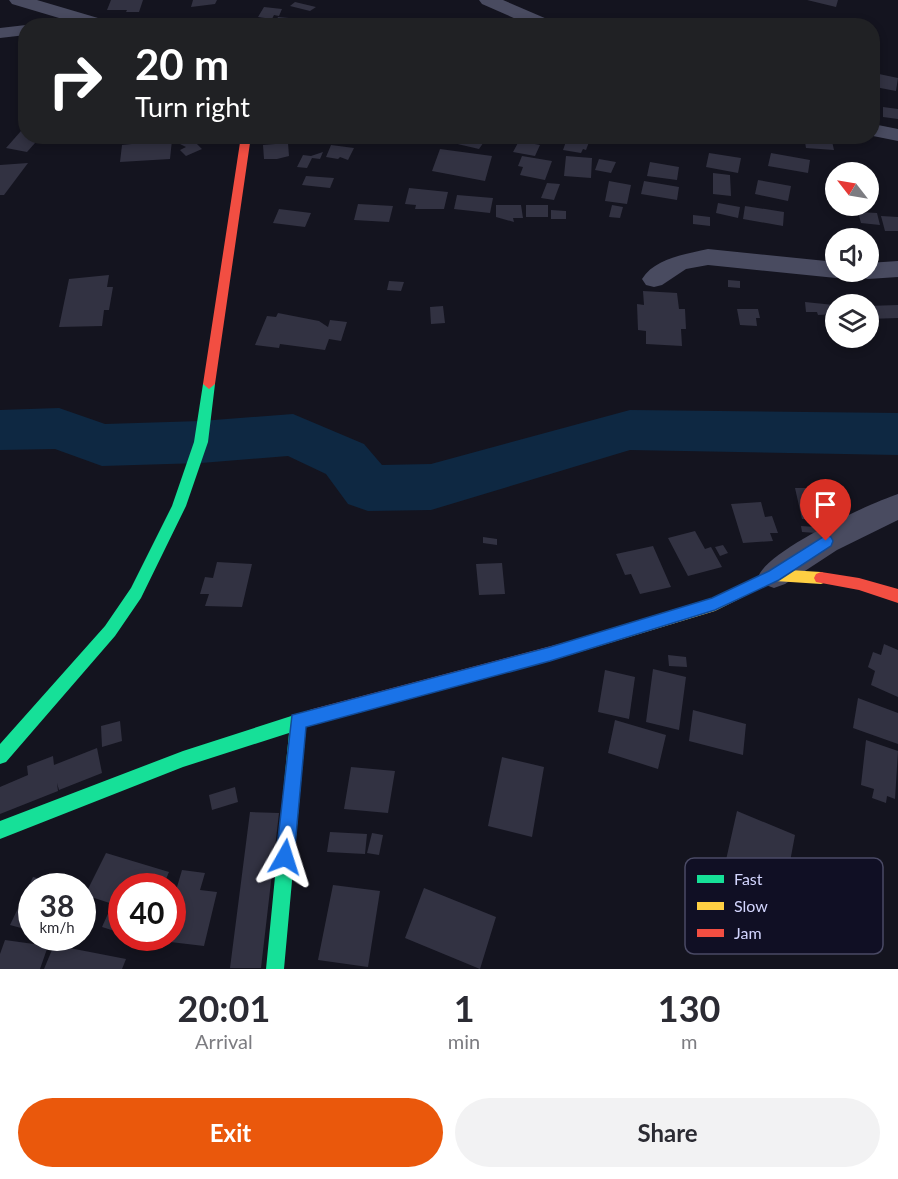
<!DOCTYPE html>
<html lang="en">
<head>
<meta charset="utf-8">
<style>
	body { margin:0; font-family:Lato,sans-serif; background:#f2f2f3; color:#2b2b33; height:100vh; display:flex; flex-direction:column; font-size:22px; white-space:nowrap }
	* { box-sizing:border-box; margin:0 }
	p { font-size:20px; color:#7c7c81 }
	.icon { flex:none; width:33px; height:33px; fill:none; stroke:currentColor; stroke-width:2; stroke-linecap:round; stroke-linejoin:round }
	.map { position:relative; height:969px; overflow:hidden }
	.drawer { display:flex; flex-direction:column; background:#fff; flex:1 }
	.drawer>* { flex:none }
	.banner { position:absolute; left:18px; top:18px; width:862px; height:126px; border-radius:24px; box-shadow:0 3px 9px #0003; background:#202124; color:#fff; overflow:hidden }
	.needle { width:39px; rotate:301deg }
	.fabs { position:absolute; left:825px; top:162px; display:grid; gap:12px }
	.fabs a { display:grid; place-items:center; width:54px; height:54px; border-radius:50%; background:#fff; box-shadow:0 3px 9px #0003; font-size:30px }
	.speed { position:absolute; left:18px; top:873px; display:flex; gap:12px; font-size:30px; font-weight:700; text-align:center }
	.speed>* { display:grid; place-content:center; width:78px; height:78px; border-radius:50%; background:#fff; box-shadow:0 3px 9px #0003; line-height:1 }
	.speed small { font-size:15px; font-weight:400 }
	.speed .limit { border:9px solid #d22; background:#fff; color:#111 }
	.pin { position:absolute; display:grid; place-items:center; width:51px; height:51px; color:#fff; margin:-62px -26px; border-radius:50% 50% 50% 0; rotate:-45deg; box-shadow:0 0 6px #0007 }
	.pin .icon { rotate:45deg }
	.me { position:absolute; width:66px; margin:-33px; rotate:6deg; stroke-linejoin:round; filter:drop-shadow(0 0 4px #0008) }
	.turn { display:flex; align-items:center; gap:21px; height:126px; padding:0 18px; font-size:27px }
	.turn .icon { width:78px; height:78px; stroke-width:2.5 }
	.turn b { display:block; font-size:42px; line-height:51px }
	.eta { display:flex; justify-content:space-evenly; align-items:center; height:102px; text-align:center }
	.eta b { font-size:36px; font-weight:700; line-height:42px }
	.action { display:flex; gap:12px; margin-top:auto; padding:12px 18px }
	.action a { flex:1; height:69px; border-radius:36px; background:#ea580c; color:#fff; font-size:24px; font-weight:700; line-height:69px; text-align:center }
	.action a+a { background:#f2f2f3; color:#2b2b33 }
	.map>svg:first-child { display:block }
	.lines { fill:none; stroke-linecap:round; stroke-linejoin:round }
	.river { fill:#0e2842; fill-rule:evenodd }
	.building { fill:#323242 }
	.street { fill:#494b60; fill-rule:evenodd }
	.fast { fill:#16e098; fill-rule:evenodd }
	.slow { fill:#ffcf43; fill-rule:evenodd }
	.jam { fill:#f24e42; fill-rule:evenodd }
	.route { fill:#1a73e8; stroke:#114b97; stroke-width:1.5 }
	.key { fill:#100f24; stroke:#4a4a65; stroke-width:1.5 }
	.key-label { font-size:16px; fill:#d3d5fe }
</style>
</head>
<body>
<div class="map">
<svg width="898" height="969" viewBox="0 0 898 969">
	<rect width="100%" height="100%" fill="#14141f"/>
	<g class="lines">
		<!-- river -->
		<path class="river" d="M59,408L105,424L201,421L293,414L364,444L382,465L431,464L630,410L898,413V455L630,450L431,510L368,511L348,504L326,474L288,456L201,463L102,466L55,449L0,450V410Z"/>
	</g>
	<!-- building -->
	<path class="building" d="M111,0H143L139,12H126L127,10H107Z
		M193,0H217L215,4L191,7Z
		M807,0H838L836,7Z
		M295,2L316,7L310,11L290,6Z
		M264,7L282,9L279,16L274,15L272,19L258,17Z
		M278,17L300,19L297,25L275,23Z
		M879,74L898,78L896,91L875,87Z
		M883,107L898,109V119L883,117Z
		M21,131L26,132V136H45L39,143H35L27,152L6,148Z
		M452,136H477L486,139L479,149L449,142Z
		M568,136H583L581,141L589,142L586,150L583,149L581,153L563,150Z
		M734,136H765L764,143Z
		M804,136L831,137L834,150L806,148Z
		M192,139L202,149L186,156L180,150L186,147L180,144Z
		M172,140L170,159L120,162L122,145Z
		M519,141L540,145L535,156L513,152Z
		M288,143L289,156L277,159H264L263,145Z
		M331,145L354,148L348,160L340,157L338,159L326,157Z
		M440,149L492,156L485,181L432,171Z
		M323,152L320,159L312,158L307,168L297,167L303,155L311,156Z
		M709,153L741,158L738,173L706,167Z
		M771,153L810,160L808,173L768,166Z
		M522,156L552,161L545,180L520,175L523,167L518,166Z
		M566,156L592,158L591,178L564,176Z
		M599,159L616,162L611,173L595,170Z
		M650,162L679,167L677,180L647,176Z
		M28,163L4,195H0V165Z
		M713,173L730,175L731,196L713,194Z
		M306,176L334,178L330,188L302,185Z
		M758,180L791,186L788,201L755,194Z
		M609,181L631,185L627,204L605,201Z
		M644,181L679,187L677,200L641,194Z
		M547,183L560,184L554,200L541,198Z
		M409,188L448,192L444,209H415L416,205L405,204Z
		M457,195L493,198L490,213L454,209Z
		M718,203L740,207L738,218L716,213Z
		M358,204L393,206L389,222L354,220Z
		M496,205H521L523,218H513L514,222L496,217Z
		M526,205H548V217H526Z
		M612,205L623,207L620,218L609,217Z
		M745,206L784,212L783,226L743,219Z
		M279,209L311,213L305,227L273,223Z
		M551,210L566,211V219H551Z
		M858,212L877,213L880,225L861,223Z
		M693,215L710,217V226L693,224Z
		M881,216L898,217V231H885Z
		M109,275L107,287H113L109,310H104L102,326L59,327L69,279Z
		M728,280L740,281V288L728,287Z
		M389,281L404,282L401,291L387,290Z
		M643,291L677,293L679,309H685L686,329H681L682,346L646,344V331L638,330L637,304L644,305Z
		M805,302L834,305L836,314L818,315L817,312H806Z
		M898,305V318L868,319V306Z
		M443,306L445,323L431,324L430,307Z
		M737,309H758L760,318H756L757,326L740,325Z
		M278,313L319,321L328,327L330,320L347,322L341,341L329,339L325,350L280,344L279,348L255,345L267,316L276,317Z
		M795,488H829L838,520L802,519Z
		M761,502L765,517L772,516L778,533H770L773,541L743,543L731,504Z
		M801,526L816,527V533L802,532Z
		M695,531L705,549L711,547L722,567L688,576L668,538Z
		M483,537L497,539V545L483,543Z
		M723,545L728,553L720,556L715,547Z
		M653,546L671,587L640,594L631,574L625,575L616,554Z
		M217,562L252,564L242,607L205,606L209,594H200L205,577L213,578Z
		M502,563L505,594L479,595L476,564Z
		M884,644L898,650V697L871,685L875,671L868,667L873,652L881,655Z
		M668,655L686,657L687,667L669,666Z
		M653,669L686,677L679,730L646,722Z
		M605,670L635,677L629,719L598,712Z
		M858,698L898,713V744L853,728Z
		M693,710L746,724L743,755L689,741Z
		M615,720L666,735L658,769L608,753Z
		M120,721L122,741L102,747L101,726Z
		M866,740L898,751L895,799L887,796L886,803L872,798L874,789L861,785Z
		M97,748L102,773L59,790L57,783L58,791L0,814V787L28,775L27,766L53,756L54,765Z
		M502,757L544,767L532,837L488,826Z
		M351,767L395,771L388,813L344,809Z
		M235,787L238,802L212,810L209,795Z
		M737,811L795,835L778,926L717,900Z
		M250,812L279,813L261,968H230Z
		M330,832L367,834L365,854L327,852Z
		M372,833L383,835L379,855L367,853Z
		M106,853L169,872L163,886H122V907L85,895Z
		M182,870L205,873L200,890L217,892L204,946L162,941L163,938H172V904Z
		M33,877L68,886H32V931L10,925Z
		M333,885L380,891L368,967L318,960Z
		M424,888L496,917L480,969L405,938Z
		M111,907L122,911V925L118,932L102,927Z
		M5,940L48,946L40,969H0V954Z
		M54,945L126,959L122,969H44Z"/>
	<g class="lines">
		<!-- street -->
		<path class="street" d="M9,0H37L98,18L233,21L242,26H86L12,4Z
			M479,0H503L554,22L557,26H532L482,4Z
			M26,25L29,26H26V35L0,38V28Z
			M873,124L898,129V141L873,136Z
			M708,249L836,262V272H847L844,276L836,278L708,265L686,269L662,285L654,287L646,285L642,279C655,258 686,254 708,249Z
			M898,261V277L868,279L860,277L857,272H868V263Z
			M898,494V520L837,550L785,584L774,588L763,584L759,575C771,549 868,504 898,494Z"/>
		<!-- fast -->
		<path class="fast" d="M209,379L215,384L208,442L186,506L141,598L115,636L6,762L0,764V744L105,626L131,588L172,506L194,442L203,384Z
			M313,709L319,712L321,717L319,722L306,727L284,969H266L289,733L183,767L0,839V821L183,751Z"/>
		<!-- slow -->
		<path class="slow" d="M774,569L821,572L826,574L828,578L826,582L821,584L775,581L715,611L563,657L558,655L555,650L558,645L563,643L712,598Z"/>
		<!-- jam -->
		<path class="jam" d="M241,136H251L215,384L209,389L203,384Z
			M821,572L859,578L898,589V603L859,590L816,582L814,578L816,574Z
			M563,643L568,645L571,650L568,655L563,657L313,725L307,722L305,717L307,712L313,709Z"/>
	</g>
	<!-- route -->
	<path class="route" d="M826,535L831,537L833,541L831,546L779,580L715,610L550,661L306,727L294,857L291,863L285,866L279,863L276,857L292,715L550,647L712,598L769,571Z"/>
	<!-- legend -->
	<rect x="685" y="858" width="198" height="96" rx="9" class="key"/>
	<rect x="697" y="875" width="27" height="8" fill="#16e098"/>
	<rect x="697" y="902" width="27" height="8" fill="#ffcf43"/>
	<rect x="697" y="929" width="27" height="8" fill="#f24e42"/>
	<g class="key-label">
		<text x="734" y="885">Fast</text>
		<text x="734" y="912">Slow</text>
		<text x="734" y="939">Jam</text>
	</g>
</svg>
<div class="fabs">
<a><svg class="needle" viewBox="-14 -14 28 28"><path d="M0-13l5 13h-10z" fill="#e53935"/><path d="M0 13l5-13h-10z" fill="#7c7c81"/></svg></a>
<a><svg class="icon" aria-label="sound" viewBox="0 0 24 24"><path d="M4 9h4l5-4v14l-5-4H4zM17 9q2 3 0 6"/></svg></a>
<a><svg class="icon" aria-label="layers" viewBox="0 0 24 24"><path d="M12 4l9 5-9 5-9-5zM3 14l9 5 9-5"/></svg></a>
</div>
<div class="speed"><div>38<small>km/h</small></div><div class="limit">40</div></div>
<div class="pin" style="left:826px;top:541px;background:#d93025"><svg class="icon" aria-label="arrive" viewBox="0 0 24 24"><path d="M6 21V4h12l-3 4 3 4H6"/></svg></div>
<svg class="me" style="left:285px;top:857px" viewBox="-20 -20 40 40"><path d="M0-17L14 15 0 8-14 15z" fill="#1a73e8" stroke="#fff" stroke-width="4"/></svg>
<div class="banner">
<div class="turn"><svg class="icon" aria-label="right" viewBox="0 0 24 24"><path d="M7 20v-9h11M14 6l5 5-5 5"/></svg><div><b>20 m</b>Turn right</div></div>
</div>
</div>
<section class="drawer">
<div class="eta">
<div><b>20:01</b><p>Arrival</p></div>
<div><b>1</b><p>min</p></div>
<div><b>130</b><p>m</p></div>
</div>
<div class="action"><a>Exit</a><a>Share</a></div>
</section>
</body>
</html>
